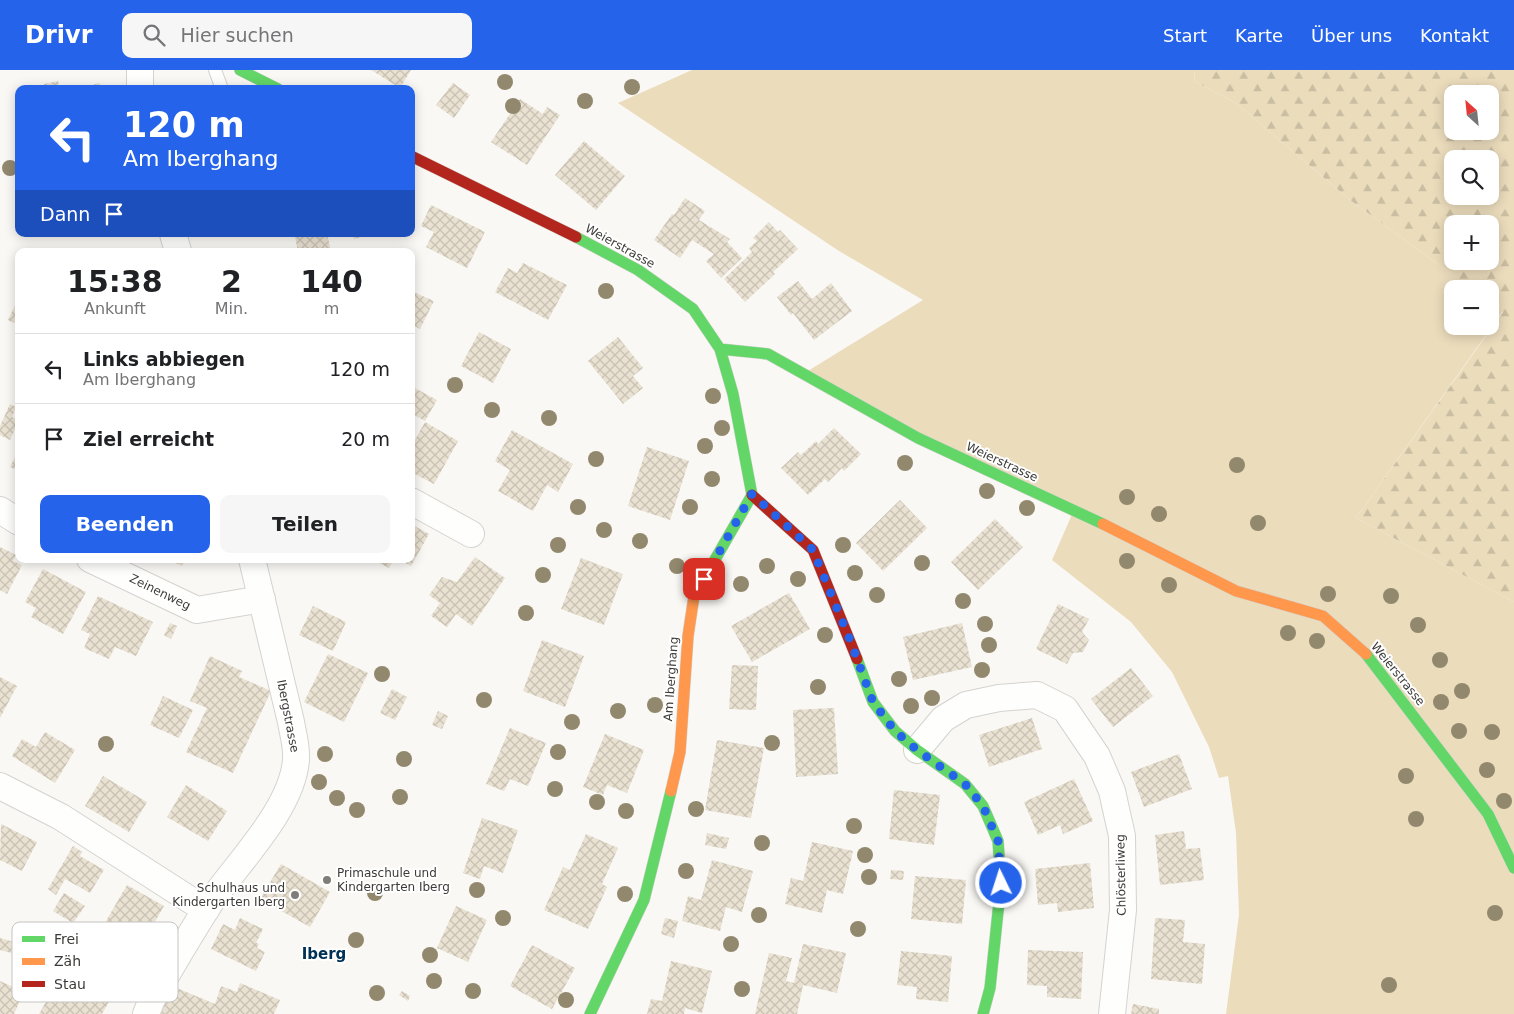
<!DOCTYPE html>
<html lang="de">
<head>
<meta charset="utf-8">
<style>
	body { margin:0; font-family:"DejaVu Sans",sans-serif; background:#f6f6f6; color:#202124; height:100vh; display:flex; flex-direction:column; font-size:19px; white-space:nowrap }
	* { box-sizing:border-box; margin:0 }
	p { font-size:16px; color:#757577 }
	.icon { flex:none; width:28px; height:28px; fill:none; stroke:currentColor; stroke-width:2; stroke-linecap:round; stroke-linejoin:round }
	.map { position:relative; flex:1; overflow:hidden }
	.panel { position:absolute; left:15px; top:178px; width:400px; height:315px; display:flex; flex-direction:column; background:#fff; border-radius:10px; box-shadow:0 2px 12px #0003 }
	.panel>* { flex:none }
	.guide { position:absolute; left:15px; top:15px; width:400px; height:152px; border-radius:10px; box-shadow:0 2px 12px #0003; background:#2563eb; color:#fff; overflow:hidden }
	.needle { width:32px; rotate:333deg }
	.tools { position:absolute; left:1444px; top:15px; display:grid; gap:10px }
	.tools a { display:grid; place-items:center; width:55px; height:55px; border-radius:10px; background:#fff; box-shadow:0 2px 12px #0003; font-size:25px }
	.pin { position:absolute; display:grid; place-items:center; width:42px; height:42px; color:#fff; margin:-21px; border-radius:10px; box-shadow:0 2px 8px #0006 }
	.me { position:absolute; width:55px; margin:-28px; rotate:356deg; stroke-linejoin:round; filter:drop-shadow(0 0 4px #0008) }
	.turn { display:flex; align-items:center; gap:18px; height:105px; padding:0 25px; font-size:22px }
	.turn .icon { width:65px; height:65px; stroke-width:2.5 }
	.turn b { display:block; font-size:35px; line-height:42px }
	.then { display:flex; align-items:center; height:48px; padding:0 25px; background:#0003; gap:10px; font-size:19px }
	.eta { display:flex; justify-content:space-evenly; align-items:center; height:85px; text-align:center }
	.eta b { font-size:30px; font-weight:700; line-height:35px }
	.action { display:flex; gap:10px; margin-top:auto; padding:10px 25px }
	.action a { flex:1; height:58px; border-radius:10px; background:#2563eb; color:#fff; font-size:20px; font-weight:700; line-height:58px; text-align:center }
	.action a+a { background:#f6f6f6; color:#202124 }
	ul { padding:0; list-style:none }
	li { display:flex; align-items:center; gap:15px; height:70px; padding:0 25px; border-top:1px solid #e0e0e0 }
	li div { flex:1 }
	li b { display:block; font-size:19px }
	li em { font-style:normal }
	header { display:flex; align-items:center; gap:30px; box-sizing:border-box; height:70px; padding:0 25px; background:#2563eb; color:#fff }
	header strong { font-size:24px }
	nav { display:flex; gap:28px; margin-inline-start:auto; font-size:18px }
	.search { width:350px; height:45px; background:#f6f6f6; display:flex; align-items:center; gap:12px; box-sizing:border-box; padding:0 18px; border-radius:10px; color:#757577; font-size:19px }
	.map>svg:first-child { display:block }
	.green { fill:#ebdcbc }
	.forest { fill:url(#forest-firs); fill-rule:evenodd }
	.building { fill:url(#building-cross-hatch) }
	.lines { fill:none; stroke-linecap:round; stroke-linejoin:round }
	.lane-casing { stroke:#d4d3d0; stroke-width:14 }
	.street-casing { stroke:#d4d3d0; stroke-width:28 }
	.fast-casing { stroke:#d4d3d0; stroke-width:12 }
	.slow-casing { stroke:#d4d3d0; stroke-width:12 }
	.jam-casing { stroke:#d4d3d0; stroke-width:12 }
	.lane { stroke:#fefefd; stroke-width:12 }
	.street { stroke:#fefefd; stroke-width:26 }
	.fast { stroke:#63d668; stroke-width:11 }
	.slow { stroke:#ff974d; stroke-width:11 }
	.jam { stroke:#b3261e; stroke-width:11 }
	.tree { fill:#92886e }
	.route { stroke:#2563eb; stroke-width:9; stroke-dasharray:0 16.2 }
	.poi-dot { fill:#7e7d7a; stroke:#fff; stroke-width:2 }
	.labels { text-anchor:middle; stroke-width:4; stroke-linejoin:round; paint-order:stroke }
	.street-label { font-size:12px; fill:#3c3b38; stroke:#fff }
	.poi-label { font-size:12px; fill:#3c3b38; stroke:#fff; text-anchor:start }
	.quarter-label { font-size:15px; font-weight:bold; fill:#003054; stroke:#fff }
	.key { fill:#fff; stroke:#c4c4c3; stroke-width:1 }
	.key-label { font-size:14px; fill:#3c3b38 }
</style>
</head>
<body>
<header>
<strong>Drivr</strong>
<div class="search"><svg class="icon" aria-label="search" viewBox="0 0 24 24"><circle cx="10" cy="10" r="6"/><path d="M15 15l6 6"/></svg>Hier suchen</div>
<nav><a>Start</a><a>Karte</a><a>Über uns</a><a>Kontakt</a></nav>
</header>
<div class="map">
<svg width="1514" height="944" viewBox="0 0 1514 944">
	<defs>
		<pattern id="forest-firs" width="22" height="20" patternUnits="userSpaceOnUse" patternTransform="scale(1.25)"><rect width="22" height="20" fill="#ebdcbc"/><path d="M5 1l3.5 6h-7zM16 11l3.5 6h-7z" fill="#cabea2"/></pattern>
		<pattern id="building-cross-hatch" width="8" height="8" patternUnits="userSpaceOnUse" patternTransform="scale(1.25)"><rect width="8" height="8" fill="#e9e1d1"/><path d="M0 0l8 8M0 8l8-8" fill="none" stroke="#c9c2b4"/></pattern>
	</defs>
	<rect width="100%" height="100%" fill="#faf8f4"/>
	<!-- green -->
	<path class="green" d="M692,0H1195L1194,11L1236,33L1350,130L1472,219H1452V256H1490V232L1503,241L1356,448L1514,532V944H1226L1239,845L1236,763L1228,706L1219,708L1209,677L1172,602L1131,552L1052,490L1074,440L803,304L923,230L839,181L618,33Z"/>
	<!-- forest -->
	<path class="forest" d="M1195,0H1514V532L1356,448L1503,242L1490,232V219H1472L1350,130L1236,33L1194,11ZM1452,24H1490V61H1452ZM1452,89H1490V126H1452ZM1452,154H1490V191H1452Z"/>
	<!-- building -->
	<path class="building" d="M371,0H411L400,18Z
		M58,11L60,19H46L44,14Z
		M100,13L101,19H81V18Z
		M453,13L470,25L454,48L436,35Z
		M520,29L543,44L547,37L560,45L527,95L491,72Z
		M584,71L625,106L596,140L555,105Z
		M685,128L705,141L699,150L730,169L727,172L742,188L721,208L706,191L714,184L692,170L680,188L654,170L672,144L674,145Z
		M431,135L485,162L467,198L426,177L434,162L421,156Z
		M769,152L778,162L780,160L798,179L773,202L775,204L745,232L724,209L752,182L749,178L757,171L753,168Z
		M309,164H327L331,181H298L295,167Z
		M353,164H373L354,169Z
		M523,193L567,215L548,250L495,222L508,198L517,203Z
		M798,211L812,229L831,213L852,241L814,270L793,243L791,245L777,227Z
		M411,221L434,231L420,259L411,254Z
		M19,227V255L8,250Z
		M479,262L511,279L493,313L461,296Z
		M618,267L643,298L633,306L643,318L623,334L588,291Z
		M411,316L437,330L425,351L411,343Z
		M10,334L16,337L12,347L19,350L10,370L0,365V356Z
		M425,352L458,371L434,414L411,402V377Z
		M834,358L861,384L844,401L842,398L828,412L825,409L808,425L781,398L798,382L801,385L816,371L818,374Z
		M512,360L573,394L558,422L547,415L533,441L498,421L510,400L495,391Z
		M647,377L689,391L670,450L628,436Z
		M19,379V401L10,397Z
		M900,430L927,458L883,501L856,473Z
		M995,449L1023,477L978,520L951,492Z
		M411,454L429,464L411,496L397,489H411Z
		M0,477L16,485L13,491L22,495L7,524L0,520Z
		M475,487L505,508L472,556L456,544L447,557L431,546L440,533L429,525L442,507L457,512Z
		M581,488L623,504L604,555L561,539Z
		M167,489H185L182,496Z
		M372,489H394L389,498Z
		M43,499L86,522L63,564L31,547L36,538L25,532Z
		M789,523L810,559L752,592L731,556Z
		M98,526L153,552L136,586L115,577L109,589L84,578L90,564L81,560Z
		M1058,534L1089,549L1082,562L1089,570L1083,582L1073,583L1067,594L1036,579Z
		M313,536L346,552L333,581L299,565Z
		M170,553L177,556L171,569L164,565Z
		M962,553L972,597L913,610L903,567Z
		M542,570L584,586L565,637L523,621Z
		M328,584L368,603L344,652L304,632Z
		M210,586L242,601L239,607L271,621L233,703L186,682L207,638L190,631Z
		M732,595L758,596L756,640L729,639Z
		M1131,598L1153,626L1113,657L1091,629Z
		M0,607L17,616L0,648Z
		M392,619L407,627L395,650L380,643Z
		M163,626L193,640L179,668L150,655Z
		M834,638L838,704L796,707L793,640Z
		M438,641L448,646L442,659L432,655Z
		M1032,648L1042,679L989,697L979,665Z
		M510,658L546,673L528,716L510,709L504,721L486,714Z
		M45,662L75,680L55,713L12,686L22,669L36,677Z
		M605,664L644,680L627,723L607,715L603,725L583,717Z
		M717,670L764,678L751,748L705,740Z
		M1179,684L1192,719L1144,737L1131,702Z
		M103,706L147,732L129,762L85,736Z
		M1074,709L1093,751L1063,764L1060,755L1038,765L1024,732Z
		M186,715L227,741L208,771L167,747Z
		M894,720L940,725L934,775L889,769Z
		M482,748L518,760L503,803L484,796L480,809L463,803Z
		M1,754L37,772L22,801L0,790Z
		M1184,761L1186,779L1200,778L1204,810L1160,815L1155,765Z
		M707,763L729,768L726,779L705,775Z
		M586,764L618,778L602,814L607,817L588,859L544,840L563,797L570,800Z
		M812,772L853,781L843,824L827,820L822,843L785,834L791,808L803,811Z
		M73,776L82,782L80,786L104,800L90,823L65,809L56,825L48,819Z
		M712,790L753,801L742,842L726,837L720,861L682,851L688,826L701,830Z
		M1090,793L1094,838L1058,842L1057,833L1038,835L1035,799Z
		M281,794L330,822L310,857L260,829Z
		M891,800L904,801L903,810L890,809Z
		M915,806L966,810L962,854L911,849Z
		M127,815L164,836L102,944H39L82,869L92,875Z
		M64,823L85,836L73,853L53,841Z
		M456,836L487,850L468,892L437,878Z
		M240,848L263,859L256,873L259,874L257,878L265,882L256,901L211,879L223,854L235,860Z
		M665,848L678,851L674,868L661,864Z
		M1155,848L1185,850L1183,872L1205,874L1202,914L1151,909Z
		M0,868L14,872L11,883L0,880Z
		M803,874L846,883L837,923L803,915L797,944H755L769,883L792,888L786,911L794,913Z
		M532,875L575,898L552,939L510,916Z
		M1028,880L1083,882L1081,929L1047,927V916L1027,915Z
		M901,881L952,886L948,932L916,929L917,917L897,915Z
		M671,891L712,901L702,943L685,938L684,944H647L651,929L662,931Z
		M0,911L24,922L14,944H0Z
		M240,913L280,930L274,944H160L172,916L215,934L221,916L237,922Z
		M402,921L410,926L408,931L399,925Z
		M1133,934L1159,939V944H1131Z"/>
	<g class="lines">
		<!-- lane casing -->
		<g class="lane-casing">
			<path id="lane" d="M215,0L222,19"/>
		</g>
		<!-- street casing -->
		<g class="street-casing">
			<path id="street" d="M140,0V19
				M173,164L178,181
				M411,431L471,464
				M0,440L19,452
				M90,489L197,540L262,529
				M917,680L943,649L966,635L999,628L1037,625L1065,639L1097,686L1112,721L1122,766L1123,840L1112,944
				M0,716L61,747L206,840
				M146,944L152,929C172,896 191,862 212,830C239,791 292,739 296,690C297,677 293,664 291,652L252,489"/>
		</g>
		<!-- fast casing -->
		<g class="fast-casing">
			<path id="fast" d="M240,0L278,19
				M576,167L638,200L693,239L720,279L733,324L752,425L701,514
				M720,279L768,284L918,368L1103,454
				M1366,584L1488,744L1514,798
				M857,589L873,632L895,661L917,680L965,714L983,736L998,771L1001,813L990,918L983,944
				M590,944L644,830L671,721"/>
		</g>
		<!-- slow casing -->
		<g class="slow-casing">
			<path id="slow" d="M1103,454L1236,521L1323,546L1366,584
				M671,721L680,682L688,566L694,526L701,514"/>
		</g>
		<!-- jam casing -->
		<g class="jam-casing">
			<path id="jam" d="M411,86L576,167
				M752,425L813,480L857,589"/>
		</g>
		<!-- lane -->
		<use href="#lane" class="lane"/>
		<!-- street -->
		<use href="#street" class="street"/>
		<!-- fast -->
		<use href="#fast" class="fast"/>
		<!-- slow -->
		<use href="#slow" class="slow"/>
		<!-- jam -->
		<use href="#jam" class="jam"/>
	</g>
	<!-- trees -->
	<g class="tree">
		<circle cx="505" cy="12" r="8"/>
		<circle cx="632" cy="17" r="8"/>
		<circle cx="585" cy="31" r="8"/>
		<circle cx="513" cy="36" r="8"/>
		<circle cx="10" cy="98" r="8"/>
		<circle cx="606" cy="221" r="8"/>
		<circle cx="455" cy="315" r="8"/>
		<circle cx="713" cy="326" r="8"/>
		<circle cx="492" cy="340" r="8"/>
		<circle cx="549" cy="348" r="8"/>
		<circle cx="722" cy="358" r="8"/>
		<circle cx="705" cy="376" r="8"/>
		<circle cx="596" cy="389" r="8"/>
		<circle cx="905" cy="393" r="8"/>
		<circle cx="1237" cy="395" r="8"/>
		<circle cx="712" cy="409" r="8"/>
		<circle cx="987" cy="421" r="8"/>
		<circle cx="1127" cy="427" r="8"/>
		<circle cx="578" cy="437" r="8"/>
		<circle cx="690" cy="437" r="8"/>
		<circle cx="1027" cy="438" r="8"/>
		<circle cx="1159" cy="444" r="8"/>
		<circle cx="1258" cy="453" r="8"/>
		<circle cx="604" cy="460" r="8"/>
		<circle cx="640" cy="471" r="8"/>
		<circle cx="558" cy="475" r="8"/>
		<circle cx="843" cy="475" r="8"/>
		<circle cx="1127" cy="491" r="8"/>
		<circle cx="922" cy="493" r="8"/>
		<circle cx="677" cy="496" r="8"/>
		<circle cx="767" cy="496" r="8"/>
		<circle cx="855" cy="503" r="8"/>
		<circle cx="543" cy="505" r="8"/>
		<circle cx="798" cy="509" r="8"/>
		<circle cx="741" cy="514" r="8"/>
		<circle cx="1169" cy="515" r="8"/>
		<circle cx="1328" cy="524" r="8"/>
		<circle cx="877" cy="525" r="8"/>
		<circle cx="1391" cy="526" r="8"/>
		<circle cx="963" cy="531" r="8"/>
		<circle cx="526" cy="543" r="8"/>
		<circle cx="985" cy="554" r="8"/>
		<circle cx="1418" cy="555" r="8"/>
		<circle cx="1288" cy="563" r="8"/>
		<circle cx="825" cy="565" r="8"/>
		<circle cx="1317" cy="571" r="8"/>
		<circle cx="989" cy="575" r="8"/>
		<circle cx="1440" cy="590" r="8"/>
		<circle cx="982" cy="600" r="8"/>
		<circle cx="382" cy="604" r="8"/>
		<circle cx="899" cy="609" r="8"/>
		<circle cx="818" cy="617" r="8"/>
		<circle cx="1462" cy="621" r="8"/>
		<circle cx="932" cy="628" r="8"/>
		<circle cx="484" cy="630" r="8"/>
		<circle cx="1441" cy="632" r="8"/>
		<circle cx="655" cy="635" r="8"/>
		<circle cx="911" cy="636" r="8"/>
		<circle cx="618" cy="641" r="8"/>
		<circle cx="572" cy="652" r="8"/>
		<circle cx="1459" cy="661" r="8"/>
		<circle cx="1492" cy="662" r="8"/>
		<circle cx="772" cy="673" r="8"/>
		<circle cx="106" cy="674" r="8"/>
		<circle cx="558" cy="682" r="8"/>
		<circle cx="325" cy="684" r="8"/>
		<circle cx="404" cy="689" r="8"/>
		<circle cx="1487" cy="700" r="8"/>
		<circle cx="1406" cy="706" r="8"/>
		<circle cx="319" cy="712" r="8"/>
		<circle cx="555" cy="719" r="8"/>
		<circle cx="400" cy="727" r="8"/>
		<circle cx="337" cy="728" r="8"/>
		<circle cx="1504" cy="731" r="8"/>
		<circle cx="597" cy="732" r="8"/>
		<circle cx="696" cy="739" r="8"/>
		<circle cx="357" cy="740" r="8"/>
		<circle cx="626" cy="741" r="8"/>
		<circle cx="1416" cy="749" r="8"/>
		<circle cx="854" cy="756" r="8"/>
		<circle cx="762" cy="773" r="8"/>
		<circle cx="865" cy="785" r="8"/>
		<circle cx="686" cy="801" r="8"/>
		<circle cx="869" cy="807" r="8"/>
		<circle cx="477" cy="820" r="8"/>
		<circle cx="375" cy="823" r="8"/>
		<circle cx="625" cy="824" r="8"/>
		<circle cx="1495" cy="843" r="8"/>
		<circle cx="759" cy="845" r="8"/>
		<circle cx="503" cy="848" r="8"/>
		<circle cx="858" cy="859" r="8"/>
		<circle cx="356" cy="870" r="8"/>
		<circle cx="731" cy="874" r="8"/>
		<circle cx="430" cy="885" r="8"/>
		<circle cx="434" cy="911" r="8"/>
		<circle cx="1389" cy="915" r="8"/>
		<circle cx="742" cy="919" r="8"/>
		<circle cx="473" cy="921" r="8"/>
		<circle cx="377" cy="923" r="8"/>
		<circle cx="566" cy="930" r="8"/>
	</g>
	<g class="lines">
		<!-- route -->
		<path class="route" d="M704,509L752,424L813,480L850,570L873,632L895,661L917,680L965,714L983,736L998,771L1001,813"/>
	</g>
	<!-- markers -->
	<g class="poi-dot">
		<circle cx="327" cy="810" r="5"/>
		<circle cx="295" cy="825" r="5"/>
	</g>
	<g class="labels">
		<!-- street labels -->
		<g class="street-label">
			<text transform="translate(620 176) rotate(29)" y="4">Weierstrasse</text>
			<text transform="translate(1002 392) rotate(25)" y="4">Weierstrasse</text>
			<text transform="translate(160 522) rotate(26)" y="4">Zeinenweg</text>
			<text transform="translate(1398 604) rotate(51)" y="4">Weierstrasse</text>
			<text transform="translate(671 609) rotate(-86)" y="4">Am Iberghang</text>
			<text transform="translate(288 646) rotate(79)" y="4">Ibergstrasse</text>
			<text transform="translate(1121 805) rotate(-91)" y="4">Chlösterliweg</text>
		</g>
		<!-- poi labels -->
		<g class="poi-label">
			<text x="337" y="807">Primaschule und<tspan x="337" dy="14">Kindergarten Iberg</tspan></text>
			<text x="285" y="822" text-anchor="end">Schulhaus und<tspan x="285" dy="14">Kindergarten Iberg</tspan></text>
		</g>
		<!-- quarter labels -->
		<g class="quarter-label">
			<text x="324" y="889">Iberg</text>
		</g>
	</g>
	<!-- legend -->
	<rect x="12" y="852" width="166" height="80" rx="8" class="key"/>
	<rect x="22" y="866" width="23" height="6" fill="#63d668"/>
	<rect x="22" y="888" width="23" height="7" fill="#ff974d"/>
	<rect x="22" y="911" width="23" height="6" fill="#b3261e"/>
	<g class="key-label">
		<text x="54" y="874">Frei</text>
		<text x="54" y="896">Zäh</text>
		<text x="54" y="919">Stau</text>
	</g>
</svg>
<div class="tools">
<a><svg class="needle" viewBox="-14 -14 28 28"><path d="M0-13l5 13h-10z" fill="#e53935"/><path d="M0 13l5-13h-10z" fill="#757577"/></svg></a>
<a><svg class="icon" aria-label="search" viewBox="0 0 24 24"><circle cx="10" cy="10" r="6"/><path d="M15 15l6 6"/></svg></a>
<a>+</a>
<a>−</a>
</div>
<div class="pin" style="left:704px;top:509px;background:#d93025"><svg class="icon" aria-label="arrive" viewBox="0 0 24 24"><path d="M6 21V4h12l-3 4 3 4H6"/></svg></div>
<svg class="me" style="left:1001px;top:813px" viewBox="-20 -20 40 40"><circle r="17" fill="#2563eb" stroke="#fff" stroke-width="3"/><path d="M0-11L8 9 0 5-8 9z" fill="#fff"/></svg>
<div class="guide">
<div class="turn"><svg class="icon" aria-label="left" viewBox="0 0 24 24"><path d="M17 20v-9H6M10 6l-5 5 5 5"/></svg><div><b>120 m</b>Am Iberghang</div></div>
<div class="then">Dann<svg class="icon" aria-label="arrive" viewBox="0 0 24 24"><path d="M6 21V4h12l-3 4 3 4H6"/></svg></div>
</div>
<section class="panel">
<div class="eta">
<div><b>15:38</b><p>Ankunft</p></div>
<div><b>2</b><p>Min.</p></div>
<div><b>140</b><p>m</p></div>
</div>
<ul>
<li><svg class="icon" aria-label="left" viewBox="0 0 24 24"><path d="M17 20v-9H6M10 6l-5 5 5 5"/></svg><div><b>Links abbiegen</b><p>Am Iberghang</p></div><em>120 m</em></li>
<li><svg class="icon" aria-label="arrive" viewBox="0 0 24 24"><path d="M6 21V4h12l-3 4 3 4H6"/></svg><div><b>Ziel erreicht</b></div><em>20 m</em></li>
</ul>
<div class="action"><a>Beenden</a><a>Teilen</a></div>
</section>
</div>
</body>
</html>
